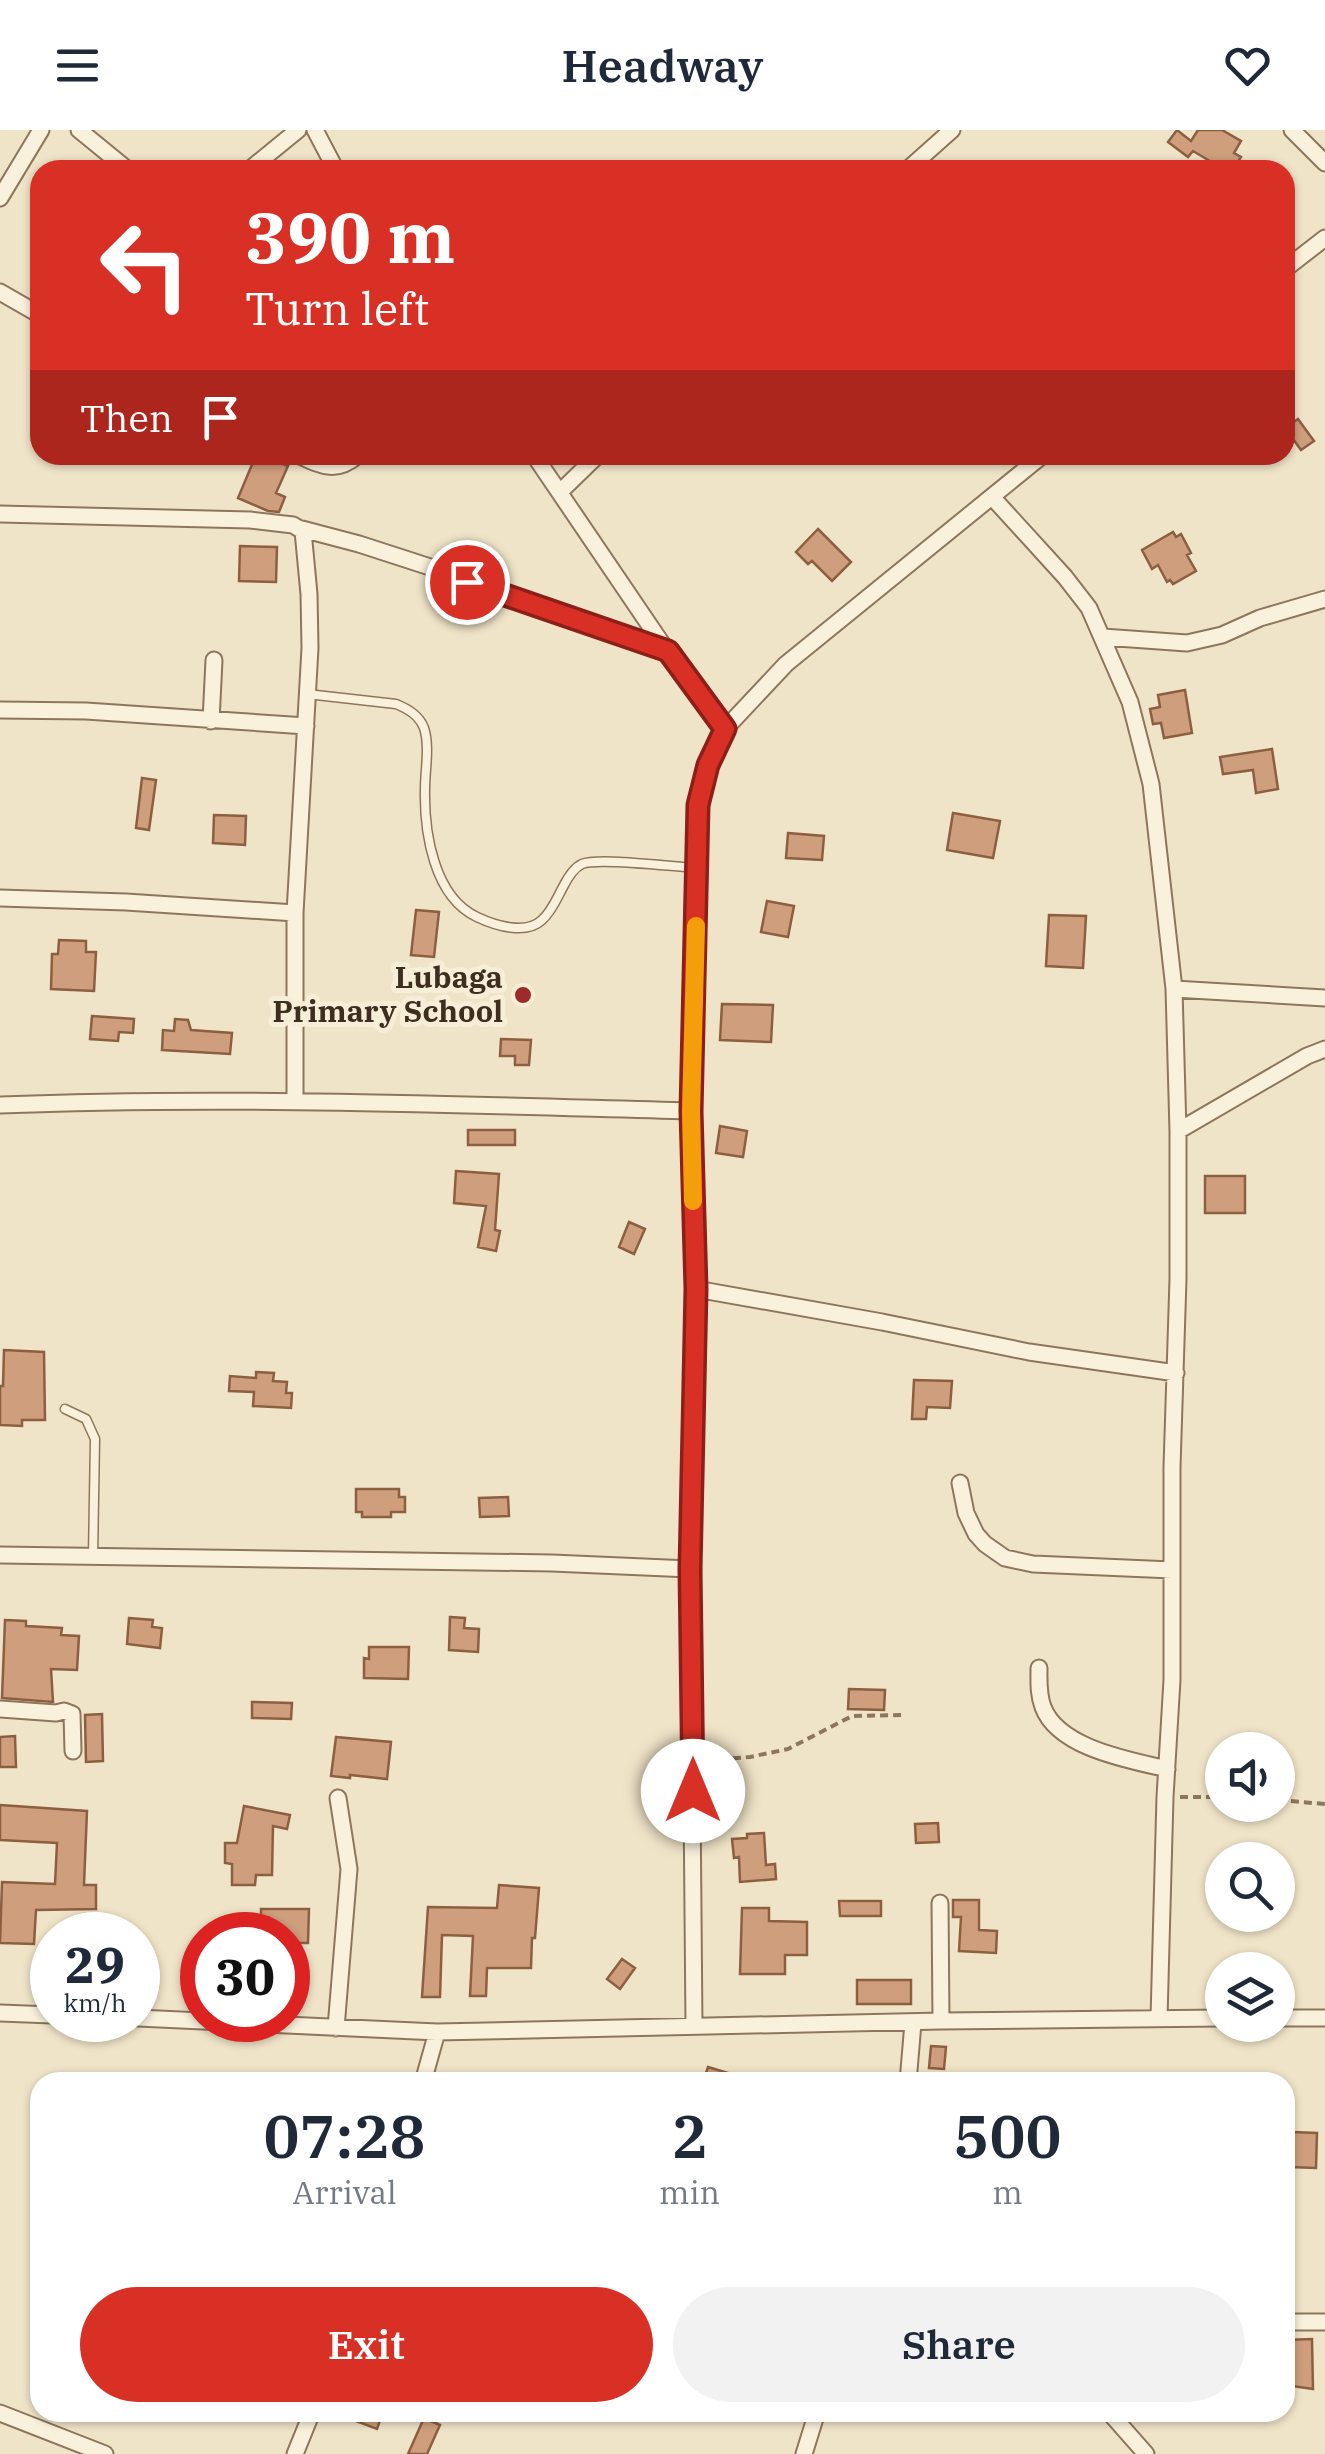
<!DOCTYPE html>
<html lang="en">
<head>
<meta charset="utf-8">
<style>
	body { margin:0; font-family:"IBM Plex Serif",serif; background:#f2f2f3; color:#1f2937; height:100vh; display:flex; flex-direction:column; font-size:38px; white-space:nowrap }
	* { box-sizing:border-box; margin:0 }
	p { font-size:32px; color:#747a83 }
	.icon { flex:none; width:55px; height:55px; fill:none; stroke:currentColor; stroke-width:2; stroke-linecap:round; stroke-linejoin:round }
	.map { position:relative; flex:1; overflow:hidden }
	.sheet { position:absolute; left:30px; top:1942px; width:1265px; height:350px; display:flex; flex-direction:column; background:#fff; border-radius:30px; box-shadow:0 2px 8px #0004 }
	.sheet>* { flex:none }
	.top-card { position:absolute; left:30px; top:30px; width:1265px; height:305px; border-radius:30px; box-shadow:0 2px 8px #0004; background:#d93025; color:#fff; overflow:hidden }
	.buttons { position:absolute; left:1205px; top:1602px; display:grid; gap:20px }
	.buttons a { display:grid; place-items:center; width:90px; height:90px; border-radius:50%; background:#fff; box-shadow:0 2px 8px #0004; font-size:50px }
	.speed { position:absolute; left:30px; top:1782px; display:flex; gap:20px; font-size:50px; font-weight:700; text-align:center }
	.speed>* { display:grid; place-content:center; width:130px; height:130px; border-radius:50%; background:#fff; box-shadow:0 2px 8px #0004; line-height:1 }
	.speed small { font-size:25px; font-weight:400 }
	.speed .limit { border:15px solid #d22; background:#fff; color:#111 }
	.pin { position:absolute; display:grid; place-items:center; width:85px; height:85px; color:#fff; margin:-42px; border:5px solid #fff; border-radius:50%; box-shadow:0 2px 10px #0007 }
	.me { position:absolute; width:110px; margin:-55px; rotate:0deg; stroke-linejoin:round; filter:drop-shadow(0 0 8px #0008) }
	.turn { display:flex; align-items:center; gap:35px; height:210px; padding:0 50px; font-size:45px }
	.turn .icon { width:130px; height:130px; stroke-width:2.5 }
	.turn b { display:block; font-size:70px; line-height:85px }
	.then { display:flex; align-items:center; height:95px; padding:0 50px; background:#0003; gap:20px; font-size:38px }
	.eta { display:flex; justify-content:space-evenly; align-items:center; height:170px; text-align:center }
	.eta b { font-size:60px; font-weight:600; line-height:70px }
	.button { display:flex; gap:20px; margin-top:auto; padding:20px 50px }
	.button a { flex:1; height:115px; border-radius:60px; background:#d93025; color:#fff; font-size:40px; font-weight:600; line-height:115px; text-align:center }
	.button a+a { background:#f2f2f3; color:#1f2937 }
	header { display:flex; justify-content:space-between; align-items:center; height:130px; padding:0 50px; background:#fff; font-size:45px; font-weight:600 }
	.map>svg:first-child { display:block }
	.building { fill:#cf9f7d; stroke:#8d5f41; stroke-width:2.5 }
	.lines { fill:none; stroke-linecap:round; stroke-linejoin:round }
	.service-casing { stroke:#8d765c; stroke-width:11 }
	.minor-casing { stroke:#8d765c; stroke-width:19 }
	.path { stroke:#8d765c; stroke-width:4; stroke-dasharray:8 5; stroke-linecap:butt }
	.service { stroke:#faf1dc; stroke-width:8 }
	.minor { stroke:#faf1dc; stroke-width:15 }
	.route-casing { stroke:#8d1f18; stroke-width:25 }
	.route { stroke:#d93025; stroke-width:18 }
	.slow { stroke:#f59e0b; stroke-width:18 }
	.poi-dot { fill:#9e2a2b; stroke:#f7eed8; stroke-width:4 }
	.labels { text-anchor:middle; stroke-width:10; stroke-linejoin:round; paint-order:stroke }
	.poi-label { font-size:30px; font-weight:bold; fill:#3d2e20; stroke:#f7eed8; text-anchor:end }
</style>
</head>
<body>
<header><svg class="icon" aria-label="menu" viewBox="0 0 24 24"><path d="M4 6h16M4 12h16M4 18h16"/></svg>Headway<svg class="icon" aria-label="heart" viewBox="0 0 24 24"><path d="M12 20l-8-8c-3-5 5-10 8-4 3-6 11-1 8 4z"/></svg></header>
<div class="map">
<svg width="1325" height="2324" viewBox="0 0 1325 2324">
	<rect width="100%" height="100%" fill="#f0e4c8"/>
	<!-- building -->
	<path class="building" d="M1177,0L1191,11L1198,0H1222L1241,11L1234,23L1241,27L1233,40H1225L1193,21L1188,27L1168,12Z
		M1298,289L1314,311L1301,320L1285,298Z
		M256,325H262L288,336L276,363L285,367L279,382L268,381L238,368Z
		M818,399L851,432L832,451L812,431L808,434L796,422Z
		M1173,402L1176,407L1181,404L1191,423L1187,425L1196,441L1173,454L1170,450L1167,452L1158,435L1152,439L1142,420Z
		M240,416L277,417L276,452L239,451Z
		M1185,560L1192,603L1164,608L1161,593L1153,594L1150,579L1160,577L1158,565Z
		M1272,619L1278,659L1256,663L1253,640L1223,644L1220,627Z
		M142,648L156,650L149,700L136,698Z
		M953,683L1000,691L993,728L947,720Z
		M214,685L246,686L245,715L213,713Z
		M788,703L824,706L822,730L786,728Z
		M767,771L794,776L788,807L761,802Z
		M416,780L439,782L434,827L411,825Z
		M1049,785L1086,786L1083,838L1046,836Z
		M59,810L86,811V822H96L94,861L51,859L52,824H58Z
		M722,874L773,875L771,912L720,910Z
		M92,886L134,889L133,903L119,902L118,911L90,909Z
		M175,889L188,890L191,900L232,903L230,924L162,920L163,900L174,901Z
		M501,909L531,910L529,935H515V926H500Z
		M720,996L747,1001L743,1027L716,1023Z
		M468,1000H515V1015H468Z
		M456,1041L499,1044L495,1100L500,1101L496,1121L478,1117L486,1076L454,1073Z
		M1205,1046H1245V1083H1205Z
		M629,1092L645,1099L634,1124L619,1117Z
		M4,1220L44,1222L45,1290H22V1296L0,1295V1256H3Z
		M256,1242L274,1243L273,1251L287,1252L286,1263H292L291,1278L253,1276L254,1262L229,1261L230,1246L256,1248Z
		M914,1250L952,1251L950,1278L927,1277L926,1289H912Z
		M356,1359H399V1367H405V1382H391V1387H362V1382H356Z
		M508,1367L509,1386L480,1387L479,1368Z
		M450,1487L465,1488L464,1498L479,1499L478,1522L449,1520Z
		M129,1488L153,1490L152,1497L162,1498L160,1518L127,1514Z
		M5,1490L26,1491V1496L62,1498L61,1505L79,1506L77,1540L51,1539L53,1572L2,1568Z
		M369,1517H409L408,1549L364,1548V1528L369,1529Z
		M849,1559L885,1560L884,1580L848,1579Z
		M252,1572L292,1573L291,1589L252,1588Z
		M102,1584L103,1631L86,1632L85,1585Z
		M15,1606L16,1637H0V1607Z
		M336,1607L391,1612L387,1649L350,1645V1648L331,1646Z
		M0,1675L87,1681L84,1755H96V1779L36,1780L34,1814L0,1813L2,1752L55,1754L57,1713L0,1710Z
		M244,1676L290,1685L287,1699L273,1696L272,1745H256L255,1755H232V1734L225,1733V1713H237Z
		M938,1693L939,1712L916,1713L915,1694Z
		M764,1703L766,1735L775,1734L776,1749L740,1752L739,1727L734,1728L732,1709L747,1708V1704Z
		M499,1755L539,1758L535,1808H532L531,1838H487L486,1866H470L473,1806L442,1805L440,1867H422L428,1777L497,1778Z
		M953,1770H979V1800L997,1801L996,1823L959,1821L961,1787H953Z
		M839,1771H881V1786H840Z
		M742,1778H769V1791L807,1792V1825H785V1844H740Z
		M261,1779H309L308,1813H288V1805H261Z
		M622,1829L635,1838L620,1859L607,1849Z
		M857,1850H911V1874H857Z
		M931,1916L946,1917L944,1939L929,1938Z
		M708,1937L748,1949L747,1952H703Z
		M1291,2002L1317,2003L1316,2038L1290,2037Z
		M1312,2209L1313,2259L1285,2255V2210Z
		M337,2282H383L377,2299L337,2284Z
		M424,2288L440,2295L427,2324H408Z"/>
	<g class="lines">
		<!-- service casing -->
		<g class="service-casing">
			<path id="service" d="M307,564L396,574C408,579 419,585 424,598C430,616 425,640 425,659C424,703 434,767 477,787C496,796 526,805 542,790C552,781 557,768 563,757C567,749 573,738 582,734C598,727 675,737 697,738
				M65,1279L86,1289L95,1309L93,1427"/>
		</g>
		<!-- minor casing -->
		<g class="minor-casing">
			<path id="minor" d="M79,0L128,40
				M315,0L336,40
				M1292,0L1325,33
				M249,40L298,0
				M907,40L952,0
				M0,68L41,0
				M1285,139L1325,108
				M0,162L40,185
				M298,325C322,336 336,344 358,325
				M534,325L667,521L725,599
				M560,362L598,325
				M993,368L1065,447L1089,478L1130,572L1151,654L1174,859L1178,1001V1149L1172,1337V1550L1165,1667L1159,1888
				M0,384L250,390L293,395L303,401L309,464L310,518L295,783V971
				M302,399L359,414L430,437L545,480L667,521
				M1103,507L1187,513L1222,505L1260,488L1325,469
				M0,580L86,581L306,596
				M211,591L214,530
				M0,768L126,772L295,783
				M1174,859L1325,868
				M0,975C230,966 461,975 691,981
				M1178,1001L1307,926L1325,919
				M696,1159L882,1192L1029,1222L1176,1243
				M960,1353L966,1383L976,1404L985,1414L1005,1428L1033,1434L1172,1440
				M0,1425L552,1433L690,1439
				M1039,1538C1039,1551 1038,1564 1043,1577C1058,1618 1129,1630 1167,1639
				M0,1579L56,1583L64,1581L72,1584L73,1621
				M940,1773L941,1891
				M0,1883L52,1885
				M138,1888L437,1902L941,1891L1222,1888
				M1278,1888H1325
				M694,1896L690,1439L695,1298L696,1159L691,981L699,675L708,635L725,599L786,534L1043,325
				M336,1898L349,1739L338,1668
				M423,1952L437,1902
				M908,1952L913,1893
				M1285,2192H1325
				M1109,2282L1146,2324
				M0,2283L105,2324
				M295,2324L312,2282
				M804,2324L817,2282"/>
		</g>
		<!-- path -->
		<path class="path" d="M707,1630L750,1627L788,1619L852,1586L904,1585
			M1180,1667H1222
			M1278,1670L1325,1674"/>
		<!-- service -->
		<use href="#service" class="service"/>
		<!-- minor -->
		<use href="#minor" class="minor"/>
	</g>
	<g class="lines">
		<!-- route casing -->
		<g class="route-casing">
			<path id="route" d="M467,452L668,521L725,599L708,635L698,675L691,981L696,1159L690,1440L693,1661"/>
		</g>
		<!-- route -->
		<use href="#route" class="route"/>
		<!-- slow -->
		<path class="slow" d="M693,1071L691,981L696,796"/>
	</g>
	<!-- markers -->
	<circle class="poi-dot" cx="523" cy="865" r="10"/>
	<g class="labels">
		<!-- poi labels -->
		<g class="poi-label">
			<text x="503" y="858">Lubaga<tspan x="503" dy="34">Primary School</tspan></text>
		</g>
	</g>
</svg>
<div class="buttons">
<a><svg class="icon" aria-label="sound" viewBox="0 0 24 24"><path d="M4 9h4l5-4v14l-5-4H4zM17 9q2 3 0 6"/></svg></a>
<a><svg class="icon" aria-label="search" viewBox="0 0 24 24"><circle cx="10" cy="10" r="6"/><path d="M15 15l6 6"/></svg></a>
<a><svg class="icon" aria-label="layers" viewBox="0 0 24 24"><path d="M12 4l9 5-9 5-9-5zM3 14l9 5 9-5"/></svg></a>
</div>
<div class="speed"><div>29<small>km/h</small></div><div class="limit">30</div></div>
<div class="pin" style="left:467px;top:452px;background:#d93025"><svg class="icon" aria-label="arrive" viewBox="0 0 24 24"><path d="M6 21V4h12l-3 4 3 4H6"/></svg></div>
<svg class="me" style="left:693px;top:1661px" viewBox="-20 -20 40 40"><circle r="19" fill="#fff"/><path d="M0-13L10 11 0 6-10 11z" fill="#d93025"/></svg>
<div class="top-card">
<div class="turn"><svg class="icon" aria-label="left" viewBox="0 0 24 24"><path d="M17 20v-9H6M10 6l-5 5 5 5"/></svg><div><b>390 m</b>Turn left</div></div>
<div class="then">Then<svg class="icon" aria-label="arrive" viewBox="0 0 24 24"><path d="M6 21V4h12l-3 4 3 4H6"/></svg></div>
</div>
<section class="sheet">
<div class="eta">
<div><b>07:28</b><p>Arrival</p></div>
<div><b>2</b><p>min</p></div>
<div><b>500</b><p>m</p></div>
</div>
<div class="button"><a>Exit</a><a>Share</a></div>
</section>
</div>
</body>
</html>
